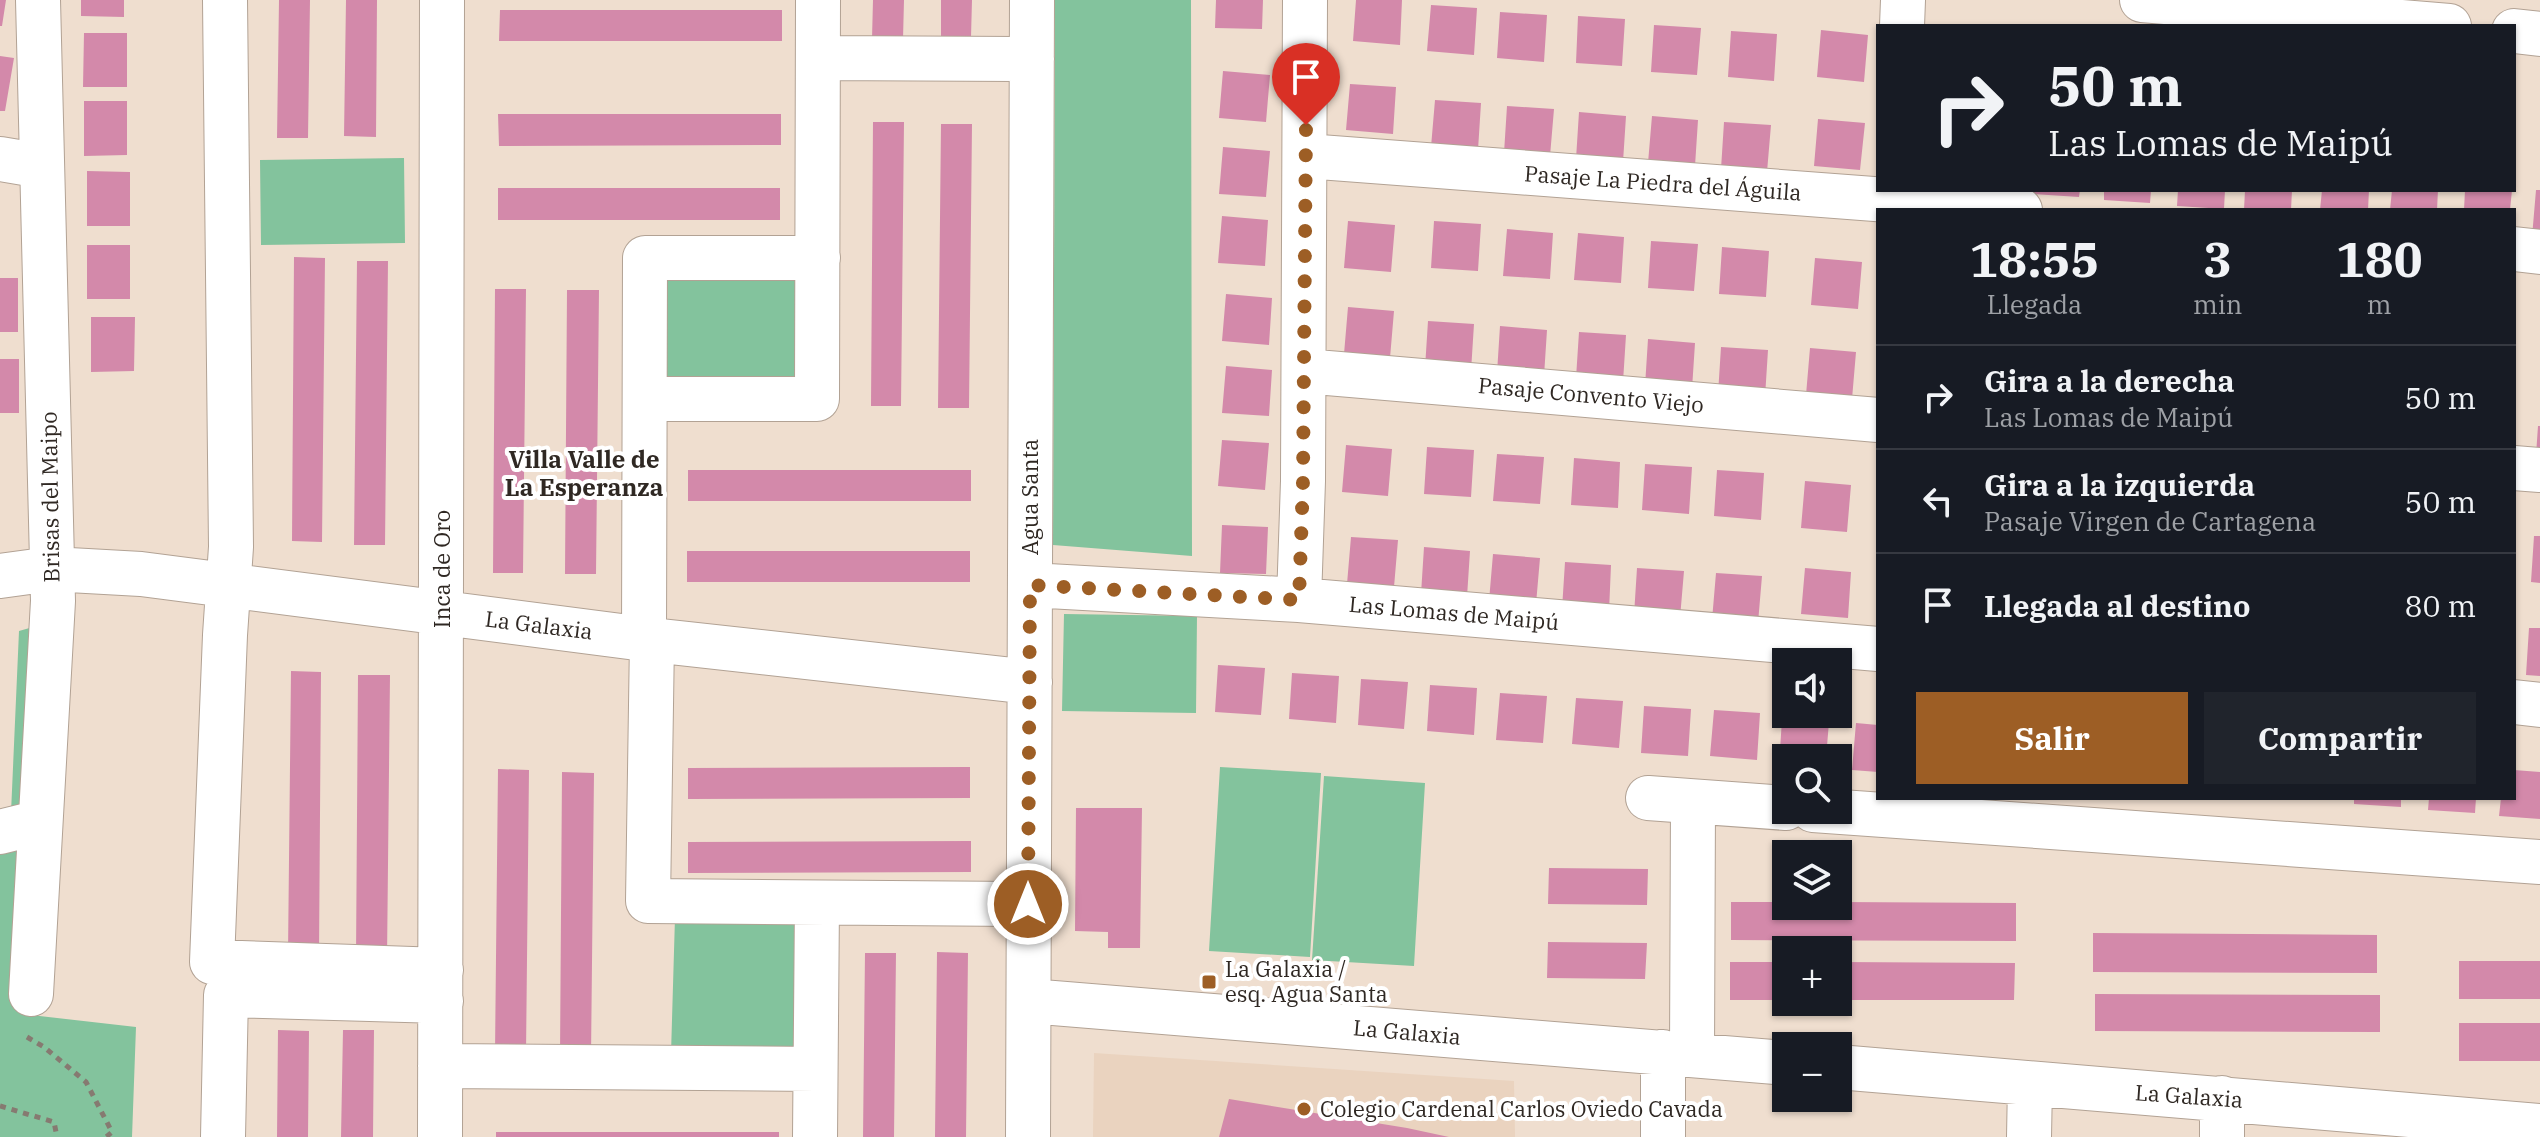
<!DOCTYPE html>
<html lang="es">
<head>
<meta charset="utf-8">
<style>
	body { margin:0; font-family:"IBM Plex Serif",serif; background:#20242c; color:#f1f3f6; height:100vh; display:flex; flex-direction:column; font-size:30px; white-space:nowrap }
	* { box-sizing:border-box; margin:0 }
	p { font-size:26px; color:#9ea1a6 }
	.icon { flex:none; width:44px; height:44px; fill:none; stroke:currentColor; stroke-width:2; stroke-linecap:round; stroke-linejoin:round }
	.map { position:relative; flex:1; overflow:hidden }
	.details { position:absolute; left:1876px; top:208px; width:640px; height:592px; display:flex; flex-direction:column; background:#171b24; border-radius:0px; box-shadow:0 2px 6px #0004 }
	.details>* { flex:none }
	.banner { position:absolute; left:1876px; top:24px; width:640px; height:168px; border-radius:0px; box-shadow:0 2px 6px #0004; background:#171b24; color:#f1f3f6; overflow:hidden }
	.fabs { position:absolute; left:1772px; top:648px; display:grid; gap:16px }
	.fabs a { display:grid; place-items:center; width:80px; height:80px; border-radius:0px; background:#171b24; box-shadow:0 2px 6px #0004; font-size:40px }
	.pin { position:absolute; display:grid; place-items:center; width:68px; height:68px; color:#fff; margin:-82px -34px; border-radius:50% 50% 50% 0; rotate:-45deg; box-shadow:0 0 8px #0007 }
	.pin .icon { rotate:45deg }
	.me { position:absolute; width:88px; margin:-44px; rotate:0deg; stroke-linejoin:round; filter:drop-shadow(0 0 6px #0008) }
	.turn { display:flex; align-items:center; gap:28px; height:168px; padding:0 40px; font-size:36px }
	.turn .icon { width:104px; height:104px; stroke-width:2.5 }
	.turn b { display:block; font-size:56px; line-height:68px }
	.eta { display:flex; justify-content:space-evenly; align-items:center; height:136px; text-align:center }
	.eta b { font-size:48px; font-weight:800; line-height:56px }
	.button { display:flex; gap:16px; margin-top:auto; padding:16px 40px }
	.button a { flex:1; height:92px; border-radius:0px; background:#9d5e25; color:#fff; font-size:32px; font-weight:800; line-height:92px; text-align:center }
	.button a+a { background:#20242c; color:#f1f3f6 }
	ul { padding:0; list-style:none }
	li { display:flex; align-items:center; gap:24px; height:104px; padding:0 40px; border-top:2px solid #363941 }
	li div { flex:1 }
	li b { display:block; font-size:30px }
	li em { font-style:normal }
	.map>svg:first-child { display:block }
	.built { fill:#ead3bf }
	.green { fill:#83c39d }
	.building { fill:#d389aa }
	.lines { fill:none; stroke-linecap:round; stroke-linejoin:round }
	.minor-casing { stroke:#b2a294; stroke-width:46 }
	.path { stroke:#867a71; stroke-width:5; stroke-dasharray:6 6; stroke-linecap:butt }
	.minor { stroke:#fff; stroke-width:44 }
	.route { stroke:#9d5e25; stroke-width:14; stroke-dasharray:0 25.2 }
	.poi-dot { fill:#9d5e25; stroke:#fff; stroke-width:3 }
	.labels { text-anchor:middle; stroke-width:8; stroke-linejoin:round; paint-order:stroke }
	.street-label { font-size:22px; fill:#2f2823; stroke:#fff }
	.poi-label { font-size:22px; fill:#2f2823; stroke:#fff; text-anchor:start }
	.neighbourhood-label { font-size:24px; font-weight:bold; fill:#2f2823; stroke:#fff }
</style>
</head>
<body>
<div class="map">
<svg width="2540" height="1137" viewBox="0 0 2540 1137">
	<rect width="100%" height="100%" fill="#efdecf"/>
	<!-- built -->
	<path class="built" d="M1094,1053L1514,1081L1515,1137H1093Z"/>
	<!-- green -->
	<path class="green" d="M1055,0H1191L1192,556L1053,545Z
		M404,158L405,243L261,245L260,160Z
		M663,272H799L797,387H660Z
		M1064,614L1197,616L1196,713L1062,711Z
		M40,625L30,811L11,813L19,631Z
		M1220,767L1321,773L1310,957L1209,951Z
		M1324,776L1425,783L1414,966L1312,960Z
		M32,838L22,1014L136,1027L132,1137H0V846Z
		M675,917L805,920L802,1057L671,1054Z"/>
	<!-- building -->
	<path class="building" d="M0,0H6L2,26H0Z
		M81,0H124V17L81,16Z
		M279,0H310L308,138H277Z
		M346,0H377L376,137L344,136Z
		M873,0H904L903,39H872Z
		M941,0H972L971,37H941Z
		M1216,0H1263L1262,29L1215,28Z
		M1356,0H1402L1400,45L1353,41Z
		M1431,5L1477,8L1474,55L1427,51Z
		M500,10H782V41H499Z
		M1500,12L1547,15L1544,62L1497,58Z
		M1578,16L1625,19L1622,66L1576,63Z
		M1654,25L1701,28L1697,75L1651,72Z
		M1821,30L1868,35L1864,82L1817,77Z
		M1731,31L1777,34L1774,81L1728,77Z
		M84,33H127V87H83Z
		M0,56L14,58L5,111H0Z
		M1223,71L1270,75L1266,122L1219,118Z
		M1350,84L1396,87L1393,134L1346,130Z
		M1435,100L1481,103L1478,150L1431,147Z
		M84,101H127V155L84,156Z
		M1507,106L1554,109L1550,156L1504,153Z
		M1579,112L1626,116L1623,162L1576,159Z
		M498,114H781V145L499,146Z
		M1652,116L1698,120L1695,166L1648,163Z
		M1818,119L1865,123L1860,170L1814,166Z
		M873,122H904L901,406H871Z
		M1724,122L1771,125L1767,172L1721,169Z
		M941,124H972L969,408H938Z
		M1223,147L1270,151L1266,197L1219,194Z
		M87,171L130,172V226H87Z
		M498,188H780V220H498Z
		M2033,190H2080L2079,197L2033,194Z
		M2104,190H2151L2150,203L2104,200Z
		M2178,190H2225L2224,209L2177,206Z
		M2245,190H2292L2291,210H2244Z
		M2322,190H2369L2368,210H2320Z
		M2392,190H2438L2437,210H2390Z
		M2465,190H2512L2510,210H2464Z
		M2536,190H2540V237H2532Z
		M1222,216L1268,220L1265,266L1218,263Z
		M1348,221L1395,225L1391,272L1344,268Z
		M1434,221L1481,224L1478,271L1431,268Z
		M1507,229L1553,233L1550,279L1503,276Z
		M1578,233L1624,237L1621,283L1574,280Z
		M1651,241L1698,244L1694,291L1648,288Z
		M87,245H130V299H87Z
		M1722,247L1769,251L1766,297L1719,294Z
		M294,257L325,258L322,542L292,541Z
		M1815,258L1862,262L1858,309L1811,305Z
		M357,261H388L385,545H354Z
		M0,278H18V332H0Z
		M495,289H526L523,573H493Z
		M567,290H599L596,574H565Z
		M1226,294L1272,298L1269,345L1222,341Z
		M1348,307L1394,311L1390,358L1344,354Z
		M91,317H135L134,371L91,372Z
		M1428,321L1474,324L1471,371L1425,368Z
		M1500,326L1547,330L1544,376L1497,373Z
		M1579,332L1626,335L1623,382L1576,378Z
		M1648,339L1695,343L1692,389L1645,386Z
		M1721,347L1768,350L1765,397L1718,394Z
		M1810,348L1856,352L1852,399L1806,395Z
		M0,359H19V413H0Z
		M1226,366L1272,370L1269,416L1222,413Z
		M2538,426H2540V455H2536Z
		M1222,440L1269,443L1265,490L1218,486Z
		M1346,445L1392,449L1388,496L1342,492Z
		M1427,447L1474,450L1471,497L1424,494Z
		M1497,454L1544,457L1540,504L1493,501Z
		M1574,458L1620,462L1618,508L1571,505Z
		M1645,464L1692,467L1689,514L1642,510Z
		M688,470H971V501H688Z
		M1717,470L1764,473L1761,520L1714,516Z
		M1805,481L1851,485L1847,532L1801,528Z
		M1222,525L1268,527L1266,574L1220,573Z
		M2534,536H2540V583L2531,582Z
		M1351,537L1398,540L1394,587L1347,584Z
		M1424,547L1470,551L1467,597L1421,594Z
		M687,551H970V582H687Z
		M1493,554L1540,558L1536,604L1489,601Z
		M1565,562L1611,565L1609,612L1562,609Z
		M1637,568L1684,571L1680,618L1634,615Z
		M1805,568L1851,572L1848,618L1801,614Z
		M1716,573L1762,576L1758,623L1712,620Z
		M2529,628H2540V676L2526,675Z
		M1218,665L1265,668L1261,715L1215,712Z
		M291,671L321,672L319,956L288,955Z
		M1292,673L1339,676L1336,723L1289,719Z
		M358,675H390L387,959L356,958Z
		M1361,679L1408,682L1404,729L1358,725Z
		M1430,685L1477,688L1474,735L1427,731Z
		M1500,693L1547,696L1543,743L1496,740Z
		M1576,698L1623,701L1619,748L1572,744Z
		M1644,706L1691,709L1688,756L1641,753Z
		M1714,710L1760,713L1757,760L1710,756Z
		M1782,719L1829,722L1826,758H1786V766H1779Z
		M1856,723L1878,725V772L1852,770Z
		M970,767V798L688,799V768Z
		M498,769L529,770L526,1054L495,1053Z
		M2514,770L2540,772V819L2499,816L2501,798H2514Z
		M562,772L594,773L591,1057L560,1056Z
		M2354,798H2401V807L2354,804Z
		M2429,798H2476L2475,813L2428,810Z
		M1076,808H1142L1140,948H1108V932L1075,931Z
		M971,841V872L688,873V842Z
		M1549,868L1648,869L1647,905L1548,904Z
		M1731,902H1786V906H1838V902L2016,903V941L1731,940Z
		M2093,933L2377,935V973L2093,972Z
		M1548,942L1647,943L1645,979L1547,978Z
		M937,952L968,953L966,1137H935Z
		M865,953H896L894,1137H863Z
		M2459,961H2540V999H2459Z
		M1730,962H1786V1000H1730Z
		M1838,962L2015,963L2014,1000H1838Z
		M2095,994L2380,995V1032L2095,1031Z
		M2459,1023H2540V1061H2459Z
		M278,1030L309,1031L308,1137H277Z
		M343,1030H374L373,1137H341Z
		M1229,1099L1407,1128L1449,1137H1219Z
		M496,1132H779V1137H496Z"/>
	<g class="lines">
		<!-- minor casing -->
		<g class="minor-casing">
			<path id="minor" d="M225,0L231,547L225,635L212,962L441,970
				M2142,0L2449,26
				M1902,26L1903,0
				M2514,31L2540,34
				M818,58L1032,59
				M1306,156L2020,210
				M0,159L42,166
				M2514,249L2540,252
				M1304,371L1878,420
				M645,399H817L818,0
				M2514,468L2540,470
				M0,576L51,569L141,574L652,640L1030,682
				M1030,585L1299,600L1878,649
				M1299,600L1303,481L1305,0
				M644,639L645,258H818
				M652,640L648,901L1028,904
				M2514,702L2540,705
				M1648,798L1786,808
				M1813,810L2540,862
				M0,832L40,822
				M31,994L53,601L38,0
				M1029,1001L1786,1063
				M1692,1055L1693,802
				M440,1066L815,1069
				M1838,1067L2540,1126
				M223,1137L226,995L441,1001
				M440,1137L442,0
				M815,1137L817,903
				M1028,1137L1032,0
				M1663,1137V1052
				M2029,1137L2030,1084
				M2222,1137V1098"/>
		</g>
		<!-- path -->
		<path class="path" d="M27,1037L44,1047L86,1082L112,1132L106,1137
			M0,1106L54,1122L57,1137"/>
		<!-- minor -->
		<use href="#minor" class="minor"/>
	</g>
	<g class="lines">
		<!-- route -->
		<path class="route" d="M1028,904L1030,585L1299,600L1303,481L1306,125"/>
	</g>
	<!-- markers -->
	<g class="poi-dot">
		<rect x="1201" y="974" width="16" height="16" rx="4"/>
		<circle cx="1304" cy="1109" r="8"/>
	</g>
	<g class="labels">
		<!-- street labels -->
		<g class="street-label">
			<text transform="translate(1663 183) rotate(4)" y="8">Pasaje La Piedra del Águila</text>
			<text transform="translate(1591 395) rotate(5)" y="8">Pasaje Convento Viejo</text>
			<text transform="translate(50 497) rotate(-91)" y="8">Brisas del Maipo</text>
			<text transform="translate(1030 497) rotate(-90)" y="8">Agua Santa</text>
			<text transform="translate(442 569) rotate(-90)" y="8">Inca de Oro</text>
			<text transform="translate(1454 613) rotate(5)" y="8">Las Lomas de Maipú</text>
			<text transform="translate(539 625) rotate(7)" y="8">La Galaxia</text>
			<text transform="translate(1407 1032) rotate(5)" y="8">La Galaxia</text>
			<text transform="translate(2189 1096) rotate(4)" y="8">La Galaxia</text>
		</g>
		<!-- poi labels -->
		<g class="poi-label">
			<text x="1225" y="977">La Galaxia /<tspan x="1225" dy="25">esq. Agua Santa</tspan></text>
			<text x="1320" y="1117">Colegio Cardenal Carlos Oviedo Cavada</text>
		</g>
		<!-- neighbourhood labels -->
		<g class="neighbourhood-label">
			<text x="584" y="468">Villa Valle de<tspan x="584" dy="28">La Esperanza</tspan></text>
		</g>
	</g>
</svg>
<div class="fabs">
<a><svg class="icon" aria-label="sound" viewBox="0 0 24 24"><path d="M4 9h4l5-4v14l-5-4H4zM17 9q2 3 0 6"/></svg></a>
<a><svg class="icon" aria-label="search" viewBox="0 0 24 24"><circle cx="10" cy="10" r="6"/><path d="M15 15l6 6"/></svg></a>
<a><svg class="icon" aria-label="layers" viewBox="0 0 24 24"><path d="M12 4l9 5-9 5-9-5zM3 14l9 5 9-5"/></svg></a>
<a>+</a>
<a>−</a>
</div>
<div class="pin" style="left:1306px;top:125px;background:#d93025"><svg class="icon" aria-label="arrive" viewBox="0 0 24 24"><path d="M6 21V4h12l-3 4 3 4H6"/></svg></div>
<svg class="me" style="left:1028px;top:904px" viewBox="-20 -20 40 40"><circle r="17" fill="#9d5e25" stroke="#fff" stroke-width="3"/><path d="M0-11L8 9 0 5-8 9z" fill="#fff"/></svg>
<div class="banner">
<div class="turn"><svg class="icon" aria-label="right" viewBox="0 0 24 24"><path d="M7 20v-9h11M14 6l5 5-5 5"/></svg><div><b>50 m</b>Las Lomas de Maipú</div></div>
</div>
<section class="details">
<div class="eta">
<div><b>18:55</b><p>Llegada</p></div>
<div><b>3</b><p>min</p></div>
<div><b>180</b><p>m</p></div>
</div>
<ul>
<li><svg class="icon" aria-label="right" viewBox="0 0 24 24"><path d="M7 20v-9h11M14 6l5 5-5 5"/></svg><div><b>Gira a la derecha</b><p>Las Lomas de Maipú</p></div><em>50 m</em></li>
<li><svg class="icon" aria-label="left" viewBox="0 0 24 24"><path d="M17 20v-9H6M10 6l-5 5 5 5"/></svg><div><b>Gira a la izquierda</b><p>Pasaje Virgen de Cartagena</p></div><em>50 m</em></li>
<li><svg class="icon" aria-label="arrive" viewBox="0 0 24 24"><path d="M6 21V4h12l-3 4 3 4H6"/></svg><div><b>Llegada al destino</b></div><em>80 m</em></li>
</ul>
<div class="button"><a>Salir</a><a>Compartir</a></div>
</section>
</div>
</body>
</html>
